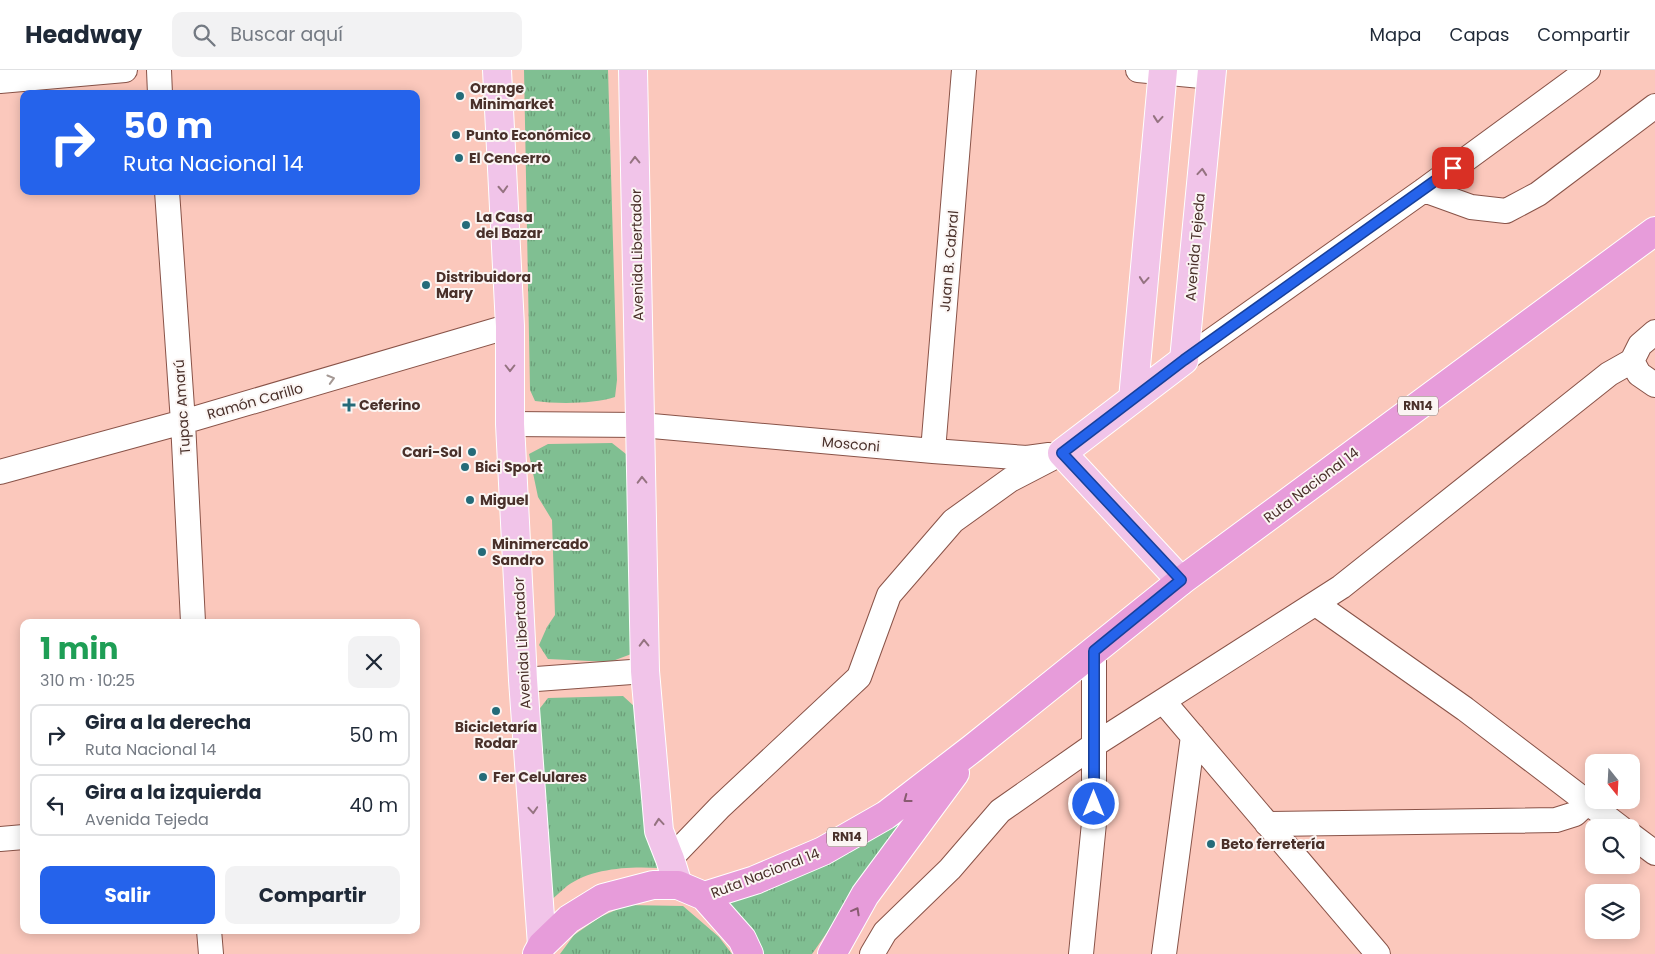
<!DOCTYPE html>
<html lang="es">
<head>
<meta charset="utf-8">
<style>
	body { margin:0; font-family:Poppins,sans-serif; background:#f2f2f3; color:#1f2937; height:100vh; display:flex; flex-direction:column; font-size:19px; white-space:nowrap }
	* { box-sizing:border-box; margin:0 }
	p { font-size:16px; color:#747a83 }
	.icon { flex:none; width:28px; height:28px; fill:none; stroke:currentColor; stroke-width:2; stroke-linecap:round; stroke-linejoin:round }
	.map { position:relative; flex:1; overflow:hidden }
	.sheet { position:absolute; left:20px; top:549px; width:400px; height:315px; display:flex; flex-direction:column; background:#fff; border-radius:10px; box-shadow:0 2px 12px #0003 }
	.sheet>* { flex:none }
	.top-card { position:absolute; left:20px; top:20px; width:400px; height:105px; border-radius:10px; box-shadow:0 2px 12px #0003; background:#2563eb; color:#fff; overflow:hidden }
	.needle { width:32px; rotate:162deg }
	.buttons { position:absolute; left:1585px; top:684px; display:grid; gap:10px }
	.buttons a { display:grid; place-items:center; width:55px; height:55px; border-radius:10px; background:#fff; box-shadow:0 2px 12px #0003; font-size:25px }
	.pin { position:absolute; display:grid; place-items:center; width:42px; height:42px; color:#fff; margin:-21px; border-radius:10px; box-shadow:0 2px 8px #0006 }
	.me { position:absolute; width:55px; margin:-28px; rotate:0deg; stroke-linejoin:round; filter:drop-shadow(0 0 4px #0008) }
	.turn { display:flex; align-items:center; gap:18px; height:105px; padding:0 20px; font-size:22px }
	.turn .icon { width:65px; height:65px; stroke-width:2.5 }
	.turn b { display:block; font-size:35px; line-height:42px }
	.round { display:grid; place-items:center; flex:none; width:52px; height:52px; border-radius:10px; background:#f2f2f3 }
	.overview { display:flex; align-items:center; justify-content:space-between; height:85px; padding:0 20px }
	h1 { font-size:30px; font-weight:700; line-height:38px; color:#1e9e55 }
	.primary-button { display:flex; gap:10px; margin-top:auto; padding:10px 20px }
	.primary-button a { flex:1; height:58px; border-radius:10px; background:#2563eb; color:#fff; font-size:20px; font-weight:700; line-height:58px; text-align:center }
	.primary-button a+a { background:#f2f2f3; color:#1f2937 }
	ul { padding:0; list-style:none }
	li { display:flex; align-items:center; gap:15px; height:62px; margin:0 10px 8px; padding:0 10px; border:2px solid #e0e1e3; border-radius:10px }
	li div { flex:1 }
	li b { display:block; font-size:19px }
	li em { font-style:normal }
	header { display:flex; align-items:center; gap:30px; box-sizing:border-box; height:70px; padding:0 25px; background:#fff; border-bottom:1px solid #e0e1e3 }
	header strong { font-size:24px }
	nav { display:flex; gap:28px; margin-inline-start:auto; font-size:18px }
	.search { width:350px; height:45px; background:#f2f2f3; display:flex; align-items:center; gap:12px; box-sizing:border-box; padding:0 18px; border-radius:10px; color:#747a83; font-size:19px }
	.map>svg:first-child { display:block }
	.grass { fill:url(#grass-tufts) }
	.lines { fill:none; stroke-linecap:round; stroke-linejoin:round }
	.minor-casing { stroke:#895348; stroke-width:26 }
	.major-casing { stroke:#fff; stroke-width:30 }
	.highway-casing { stroke:#fff; stroke-width:30 }
	.minor { stroke:#fff; stroke-width:24 }
	.major { stroke:#f1c4e9; stroke-width:28 }
	.highway { stroke:#e79cda; stroke-width:28 }
	.oneway { stroke:#957380 }
	.oneway2 { stroke:#a49894 }
	.oneway3 { stroke:#885b70 }
	.route-casing { stroke:#184099; stroke-width:12 }
	.route { stroke:#2563eb; stroke-width:9 }
	.poi-dot { fill:#246b79; stroke:#fbf5f3; stroke-width:2 }
	.labels { text-anchor:middle; stroke-width:4; stroke-linejoin:round; paint-order:stroke }
	.shield { fill:#fbf5f3; stroke:#7e6b66; stroke-width:1 }
	.shield-label { font-size:12px; font-weight:bold; fill:#49302a }
	.poi-label { font-size:14px; font-weight:bold; fill:#49302a; stroke:#fbf5f3; text-anchor:start }
	.street-label { font-size:14px; fill:#49302a; stroke:#fbf5f3 }
</style>
</head>
<body>
<header>
<strong>Headway</strong>
<div class="search"><svg class="icon" aria-label="search" viewBox="0 0 24 24"><circle cx="10" cy="10" r="6"/><path d="M15 15l6 6"/></svg>Buscar aquí</div>
<nav><a>Mapa</a><a>Capas</a><a>Compartir</a></nav>
</header>
<div class="map">
<svg width="1655" height="884" viewBox="0 0 1655 884">
	<defs>
		<pattern id="grass-tufts" width="24" height="20" patternUnits="userSpaceOnUse" patternTransform="scale(1.25)"><rect width="24" height="20" fill="#80bf92"/><path d="M3 7l-1-3M5 7V3M7 7l1-3M15 17l-1-3M17 17v-4M19 17l1-3" fill="none" stroke="#6b9c77"/></pattern>
	</defs>
	<rect width="100%" height="100%" fill="#fbc8bc"/>
	<!-- grass -->
	<path class="grass" d="M524,0H608L617,310L615,327C594,334 557,334 535,331L530,320Z
		M612,373L626,384L631,401L634,583L610,592L548,589L539,575L547,557L555,545L552,450L538,427L529,384L548,374Z
		M623,626L635,637L659,798C630,796 591,798 567,816C561,821 555,827 549,832L537,642L548,628Z
		M917,733L812,884H764L723,832Z
		M627,835L683,836L719,867L732,884H560L574,865L600,847Z"/>
	<g class="lines">
		<!-- minor casing -->
		<g class="minor-casing">
			<path id="minor" d="M159,0L160,24
				M1138,0L1212,7
				M0,11L125,0
				M1424,120L1471,137L1506,141L1538,124L1655,36
				M167,121L183,352L193,552
				M1184,290L1424,120L1588,0
				M1632,291L1639,304L1655,315
				M510,354L641,355L933,381L1027,388L1049,385
				M933,381L964,0
				M0,402L183,352L510,256
				M1316,534L1465,639L1621,758
				M523,610L645,601
				M1163,631L1378,884
				M1267,754L1556,750L1575,744L1588,732
				M1631,765L1655,783
				M0,769L24,767
				M670,789L720,737L859,607L889,525L953,451L1010,410L1062,383
				M209,860L211,884
				M872,884L885,862L950,799L1000,741L1094,675L1341,517L1609,304L1632,291L1640,275L1655,262
				M1081,884L1094,753V581
				M1164,884L1193,666"/>
		</g>
		<!-- major casing -->
		<g class="major-casing">
			<path id="major" d="M497,0L510,256V354L523,610L542,875
				M633,0L645,601L659,761L670,789L678,815
				M1133,329L1163,0
				M1181,511L1062,383L1184,290L1212,0"/>
		</g>
		<!-- highway casing -->
		<g class="highway-casing">
			<path id="highway" d="M704,826L755,810L823,781L886,745L973,678L1181,511L1655,161
				M537,884L542,875L569,849L603,828L653,815H678L704,826L742,869L749,884
				M832,884L865,825L955,703"/>
		</g>
		<!-- minor -->
		<use href="#minor" class="minor"/>
		<!-- major -->
		<use href="#major" class="major"/>
		<!-- highway -->
		<use href="#highway" class="highway"/>
	</g>
	<!-- one-way arrows -->
	<defs><path id="oneway-chevron" d="M-2-3.5L2.5 0L-2 3.5" fill="none" stroke-width="1.6" stroke-linecap="round" stroke-linejoin="round" transform="scale(1.25)"/></defs>
	<g class="oneway">
		<use href="#oneway-chevron" transform="translate(1158 49) rotate(95)"/>
		<use href="#oneway-chevron" transform="translate(635 90) rotate(-91)"/>
		<use href="#oneway-chevron" transform="translate(1202 102) rotate(-85)"/>
		<use href="#oneway-chevron" transform="translate(503 119) rotate(87)"/>
		<use href="#oneway-chevron" transform="translate(1144 210) rotate(95)"/>
		<use href="#oneway-chevron" transform="translate(510 298) rotate(90)"/>
		<use href="#oneway-chevron" transform="translate(642 410) rotate(-91)"/>
		<use href="#oneway-chevron" transform="translate(644 573) rotate(-91)"/>
		<use href="#oneway-chevron" transform="translate(533 740) rotate(86)"/>
		<use href="#oneway-chevron" transform="translate(659 752) rotate(-95)"/>
	</g>
	<use class="oneway2" href="#oneway-chevron" transform="translate(331 309) rotate(-16)"/>
	<g class="oneway3">
		<use href="#oneway-chevron" transform="translate(907 729) rotate(143)"/>
		<use href="#oneway-chevron" transform="translate(856 841) rotate(-61)"/>
	</g>
	<g class="lines">
		<!-- route casing -->
		<g class="route-casing">
			<path id="route" d="M1094,734V581L1181,510L1062,383L1184,290L1453,98"/>
		</g>
		<!-- route -->
		<use href="#route" class="route"/>
	</g>
	<!-- markers -->
	<g class="poi-dot">
		<circle cx="460" cy="26" r="5"/>
		<circle cx="456" cy="65" r="5"/>
		<circle cx="459" cy="88" r="5"/>
		<circle cx="466" cy="155" r="5"/>
		<circle cx="426" cy="215" r="5"/>
		<path d="M346.5 327.5h5v5h5v5h-5v5h-5v-5h-5v-5h5z"/>
		<circle cx="472" cy="382" r="5"/>
		<circle cx="465" cy="397" r="5"/>
		<circle cx="470" cy="430" r="5"/>
		<circle cx="482" cy="482" r="5"/>
		<circle cx="496" cy="641" r="5"/>
		<circle cx="483" cy="707" r="5"/>
		<circle cx="1211" cy="774" r="5"/>
	</g>
	<g class="labels">
		<!-- shield labels -->
		<g class="shield">
			<rect x="1398" y="326.5" width="40" height="19" rx="4"/>
			<rect x="827" y="757.5" width="40" height="19" rx="4"/>
		</g>
		<g class="shield-label">
			<text x="1418" y="340">RN14</text>
			<text x="847" y="771">RN14</text>
		</g>
		<!-- poi labels -->
		<g class="poi-label">
			<text x="470" y="23">Orange<tspan x="470" dy="16">Minimarket</tspan></text>
			<text x="466" y="70">Punto Económico</text>
			<text x="469" y="93">El Cencerro</text>
			<text x="476" y="152">La Casa<tspan x="476" dy="16">del Bazar</tspan></text>
			<text x="436" y="212">Distribuidora<tspan x="436" dy="16">Mary</tspan></text>
			<text x="359" y="340">Ceferino</text>
			<text x="462" y="387" text-anchor="end">Cari-Sol</text>
			<text x="475" y="402">Bici Sport</text>
			<text x="480" y="435">Miguel</text>
			<text x="492" y="479">Minimercado<tspan x="492" dy="16">Sandro</tspan></text>
			<text x="496" y="662" text-anchor="middle">Bicicletaría<tspan x="496" dy="16">Rodar</tspan></text>
			<text x="493" y="712">Fer Celulares</text>
			<text x="1221" y="779">Beto ferretería</text>
		</g>
		<!-- street labels -->
		<g class="street-label">
			<text transform="translate(1195 177) rotate(-85)" y="5">Avenida Tejeda</text>
			<text transform="translate(637 185) rotate(-91)" y="5">Avenida Libertador</text>
			<text transform="translate(949 191) rotate(-85)" y="5">Juan B. Cabral</text>
			<text transform="translate(255 331) rotate(-16)" y="5">Ramón Carillo</text>
			<text transform="translate(182 337) rotate(-94)" y="5">Tupac Amarú</text>
			<text transform="translate(851 374) rotate(5)" y="5">Mosconi</text>
			<text transform="translate(1311 415) rotate(-37)" y="5">Ruta Nacional 14</text>
			<text transform="translate(522 573) rotate(-93)" y="5">Avenida Libertador</text>
			<text transform="translate(765 803) rotate(-21)" y="5">Ruta Nacional 14</text>
		</g>
	</g>
</svg>
<div class="buttons">
<a><svg class="needle" viewBox="-14 -14 28 28"><path d="M0-13l5 13h-10z" fill="#e53935"/><path d="M0 13l5-13h-10z" fill="#747a83"/></svg></a>
<a><svg class="icon" aria-label="search" viewBox="0 0 24 24"><circle cx="10" cy="10" r="6"/><path d="M15 15l6 6"/></svg></a>
<a><svg class="icon" aria-label="layers" viewBox="0 0 24 24"><path d="M12 4l9 5-9 5-9-5zM3 14l9 5 9-5"/></svg></a>
</div>
<div class="pin" style="left:1453px;top:98px;background:#d93025"><svg class="icon" aria-label="arrive" viewBox="0 0 24 24"><path d="M6 21V4h12l-3 4 3 4H6"/></svg></div>
<svg class="me" style="left:1094px;top:734px" viewBox="-20 -20 40 40"><circle r="17" fill="#2563eb" stroke="#fff" stroke-width="3"/><path d="M0-11L8 9 0 5-8 9z" fill="#fff"/></svg>
<div class="top-card">
<div class="turn"><svg class="icon" aria-label="right" viewBox="0 0 24 24"><path d="M7 20v-9h11M14 6l5 5-5 5"/></svg><div><b>50 m</b>Ruta Nacional 14</div></div>
</div>
<section class="sheet">
<div class="overview"><div><h1>1 min</h1><p>310 m · 10:25</p></div><a class="round"><svg class="icon" aria-label="close" viewBox="0 0 24 24"><path d="M6 6l12 12M18 6L6 18"/></svg></a></div>
<ul>
<li><svg class="icon" aria-label="right" viewBox="0 0 24 24"><path d="M7 20v-9h11M14 6l5 5-5 5"/></svg><div><b>Gira a la derecha</b><p>Ruta Nacional 14</p></div><em>50 m</em></li>
<li><svg class="icon" aria-label="left" viewBox="0 0 24 24"><path d="M17 20v-9H6M10 6l-5 5 5 5"/></svg><div><b>Gira a la izquierda</b><p>Avenida Tejeda</p></div><em>40 m</em></li>
</ul>
<div class="primary-button"><a>Salir</a><a>Compartir</a></div>
</section>
</div>
</body>
</html>
